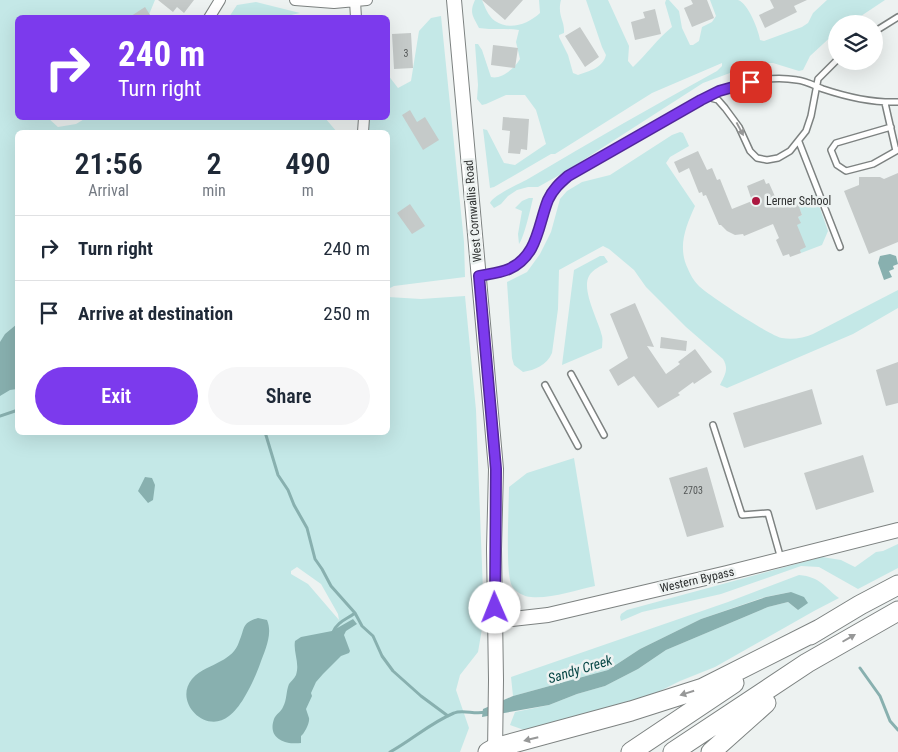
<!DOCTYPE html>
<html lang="en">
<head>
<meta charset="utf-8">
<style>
	body { margin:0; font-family:"Roboto Condensed",sans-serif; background:#f6f6f7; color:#1f2937; height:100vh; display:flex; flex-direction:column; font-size:19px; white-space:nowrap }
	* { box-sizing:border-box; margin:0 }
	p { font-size:16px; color:#747a83 }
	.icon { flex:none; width:28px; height:28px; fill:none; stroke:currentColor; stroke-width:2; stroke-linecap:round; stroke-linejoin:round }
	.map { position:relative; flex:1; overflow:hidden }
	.details { position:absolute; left:15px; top:130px; width:375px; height:305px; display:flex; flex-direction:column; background:#fff; border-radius:8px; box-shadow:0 5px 20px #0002 }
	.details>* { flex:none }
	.hud { position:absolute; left:15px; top:15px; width:375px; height:105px; border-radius:8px; box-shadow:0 5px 20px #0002; background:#7c3aed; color:#fff; overflow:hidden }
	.tools { position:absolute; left:828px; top:15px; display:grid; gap:10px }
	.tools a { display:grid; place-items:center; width:55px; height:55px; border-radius:50%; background:#fff; box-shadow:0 5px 20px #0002; font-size:25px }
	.pin { position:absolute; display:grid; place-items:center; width:42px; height:42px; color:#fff; margin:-21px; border-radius:10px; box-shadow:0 2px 8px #0006 }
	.me { position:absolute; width:55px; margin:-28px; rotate:359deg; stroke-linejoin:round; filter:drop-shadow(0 0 4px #0008) }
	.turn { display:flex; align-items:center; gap:18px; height:105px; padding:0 20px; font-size:22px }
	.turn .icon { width:65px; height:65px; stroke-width:2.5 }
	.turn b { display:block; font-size:35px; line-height:42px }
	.eta { display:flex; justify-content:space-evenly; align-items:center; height:85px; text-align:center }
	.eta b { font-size:30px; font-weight:600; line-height:35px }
	.button { display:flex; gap:10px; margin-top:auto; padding:10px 20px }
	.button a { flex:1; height:58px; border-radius:30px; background:#7c3aed; color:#fff; font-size:20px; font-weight:600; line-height:58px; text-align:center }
	.button a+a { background:#f6f6f7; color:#1f2937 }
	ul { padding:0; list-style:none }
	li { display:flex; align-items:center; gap:15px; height:65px; padding:0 20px; border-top:1px solid #e0e1e3 }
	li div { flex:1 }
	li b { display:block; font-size:19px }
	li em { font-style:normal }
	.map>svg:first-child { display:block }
	.green { fill:#c4e8e7; fill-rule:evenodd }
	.water { fill:#88b0af }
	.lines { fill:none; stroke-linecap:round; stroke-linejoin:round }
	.stream { stroke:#88b0af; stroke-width:3 }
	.building { fill:#c5cac9 }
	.lane-casing { stroke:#7d8281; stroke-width:8 }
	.street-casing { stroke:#7d8281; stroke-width:12 }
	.secondary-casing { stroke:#7d8281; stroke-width:16 }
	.highway-casing { stroke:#7d8281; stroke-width:21 }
	.lane { stroke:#fff; stroke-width:5 }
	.street { stroke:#fff; stroke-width:10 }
	.secondary { stroke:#fff; stroke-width:14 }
	.highway { stroke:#fff; stroke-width:19 }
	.oneway { fill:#979898 }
	.route-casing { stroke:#51269a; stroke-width:12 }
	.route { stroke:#7c3aed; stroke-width:9 }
	.poi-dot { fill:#ac1740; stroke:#edf2f1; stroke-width:2 }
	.labels { text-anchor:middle; stroke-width:5; stroke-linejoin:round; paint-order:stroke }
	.number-label { font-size:10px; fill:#545757 }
	.poi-label { font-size:12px; fill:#2f3131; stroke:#edf2f1; text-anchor:start }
	.street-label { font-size:12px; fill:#2f3131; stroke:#edf2f1 }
	.water-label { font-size:14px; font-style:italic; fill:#084746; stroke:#edf2f1 }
</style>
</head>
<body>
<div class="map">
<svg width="898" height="752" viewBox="0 0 898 752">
	<rect width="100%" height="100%" fill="#edf2f1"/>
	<!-- green -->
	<path class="green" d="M0,0H155L148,17L18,18V118H48L58,127L76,124L86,118H325L337,132H18V432H388V297L421,299L465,296L476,410L484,617L478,652L460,675L456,690L469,728L460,752H0ZM297,567L321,584L338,614L339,620L308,584L291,574V571Z
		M475,0H482C485,7 488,16 495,21C510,31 528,24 540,13L539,0H561C557,16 565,20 564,33L559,35V37L568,55L573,73L578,75C589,71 603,68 606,55L602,47L586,0H608L629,46L628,61L633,67C647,54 657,39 672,27L665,3L666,0H669L679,11L682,28L690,45H693L699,41L702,27L712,22L716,16L710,0C718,0 730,0 738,0C748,3 759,31 760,40L764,41L802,27L808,23L813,13L827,0H885L849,24H836V32L810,56L803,70L799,71L773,63H757L703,83L563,173L538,187H528L517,190L508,196L501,204L494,208L490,203C493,195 519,184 528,179C590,142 653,106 717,71L722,66V63L652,93L555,154H551L494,187L490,188L483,129L487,130L504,163L515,165L546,144L536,110L525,95H506L486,104L482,105L477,99L478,85L475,44H478L482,50L491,77C501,80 515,68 520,59L516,42L519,30C506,28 492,30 479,28C473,16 469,13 475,0Z
		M256,2L300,13L282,17H229L237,5Z
		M441,16L464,242L465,277L394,286L388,289V132H368L367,118H388V75L398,88L411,81L419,31L431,18Z
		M680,132L683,133L689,146L670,157L666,163L695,206C686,226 677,247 688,269C690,274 694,281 698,285C706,294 772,337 782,338C792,340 804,338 813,334L898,290V308L853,334L727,388L720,385C725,375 729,369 723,359L686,327L646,287L634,270L609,249L603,246L559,270L558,309L552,353C547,365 535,370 523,372L514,365L512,358L507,282L527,272L540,254L551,232L560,199L567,191L582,182L610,175L672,135Z
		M815,194L828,231L822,245L801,253L791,227L800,223L798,217L802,215L798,205L794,206L793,203Z
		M529,198H533C531,207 524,238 519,244L518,234L522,211L515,208L522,201Z
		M600,256H604L608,262C601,266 593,269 589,276C581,290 599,322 602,336C603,340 602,344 602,348L562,365L574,270Z
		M574,458L595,586C576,590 550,599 531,597C525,597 515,592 512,586C505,574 509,505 509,487L527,473Z
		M898,544V568L858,589L819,567L801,566L721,594L642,612L621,621L620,617L621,614L627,610L822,557L841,560L855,567L876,552L883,551Z
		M799,575C821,577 824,587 839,598L814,611L715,667L680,681L646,698L608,707L524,730L510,725L515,712L549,705L577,694L605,686L638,669L666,650L768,607L788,602L798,610L791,592L765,597L701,619L640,649L608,670L513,696L511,677L728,602Z"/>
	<!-- water -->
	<path class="water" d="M890,254L896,256L898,264L893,266L894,269L889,271L892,277L884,280L878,263L880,256Z
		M17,324V389L10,390L0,396V342L5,334Z
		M145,477L152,478L155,485L153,500L148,503L138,491Z
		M791,592L804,597L808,603L798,610L788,602L768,607L666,650L638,669L605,686L577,694L549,705L482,717L483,709L513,696L608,670L640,649L701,619L766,597Z
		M258,618L267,620C273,634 265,650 260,664C255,678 242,707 229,716C206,735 173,702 192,679C201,669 211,667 221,661C229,657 236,651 239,642C245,629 241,623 258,618Z
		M353,619L357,624L346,631L344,635L350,651L349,653L341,656L323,674L316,682L311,693L312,696L306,709C307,712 308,715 309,718C310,723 304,734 301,736V743C286,745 267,739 274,719C276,714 281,712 283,707C287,700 286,691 289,684C291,681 294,679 296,675C300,663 293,652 295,641L301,637L332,631Z"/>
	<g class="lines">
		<!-- stream -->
		<path class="stream" d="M0,416L18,410
			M265,432L278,475L288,490L294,505L307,528L315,559L322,569L331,586L355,613L362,626L373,636L382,656L393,671L421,696L448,716
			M333,632C338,621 346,620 355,613
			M860,668L880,696L890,721L898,730
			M390,752C412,740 430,723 454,713C463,709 475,715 485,712"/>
	</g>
	<!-- building -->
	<path class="building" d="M158,0H194L184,13L177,7L173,12Z
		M482,0H523L505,20Z
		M691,0H707L714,18L692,27L684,8L693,4Z
		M770,0H807L794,6L797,12L765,28L759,15L774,8Z
		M145,7L152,18H128Z
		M655,9L661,34L635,40L631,22L645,18L643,12Z
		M580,27L599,57L585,67L565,36Z
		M411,33L413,68L394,69L392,34Z
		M493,45L518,48L515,68L491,65Z
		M410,110L417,122L425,117L439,140L423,150L402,115Z
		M503,117L529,119L527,150L521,149L520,154L508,153L510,131L502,130Z
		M698,151L707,170L712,168L717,180L720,179L732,209L752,201L747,186L764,179L766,184L769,183L777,201L785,197L786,201L791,199L794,206L798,204L802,215L798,217L801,223L797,225L806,247L800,250L801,253L790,257L789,254L783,256L776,240L779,238L773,224L744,236L743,234L735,235L727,231L721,225H719L706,195L703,196L702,192L699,193L689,168L679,173L674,162Z
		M898,173V242L869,254L844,191L859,185V177H880L884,179Z
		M410,204L425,226L412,234L397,213Z
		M635,303L654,347L647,346L666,374L680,364L678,362L695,349L712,372L694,384L693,382L678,393L680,395L658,408L634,376L618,386L609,370L628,358L610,314Z
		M661,337L687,341L686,351L660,348Z
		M898,362V403L886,406L876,370Z
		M812,389L822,424L744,448L733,413Z
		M863,455L874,492L816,510L804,473Z
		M707,467L724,527L687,537L669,478Z"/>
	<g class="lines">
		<!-- lane casing -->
		<g class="lane-casing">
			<path id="lane" d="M874,32L898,17
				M707,97L718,100L725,108L739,127L750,151L757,158L767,160L778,158L790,151L806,131L811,116L818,79L836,61
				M885,103L896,151L898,150
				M891,127L836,143L831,150L837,165L846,171L873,164L896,151
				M799,142L840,247
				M479,276C489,274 500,273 510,269C538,256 538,225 549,200C553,189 560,183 568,176L701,99C731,86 764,74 797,80C806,81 815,86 823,89C847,97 872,103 898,102
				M571,374L604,435
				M545,385L578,446
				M713,425L742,515L768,513L781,559"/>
		</g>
		<!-- street casing -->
		<g class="street-casing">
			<path id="street" d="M295,0L334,3L367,0
				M355,1L356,18
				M209,18L220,0
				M363,132L364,118"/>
		</g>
		<!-- secondary casing -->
		<g class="secondary-casing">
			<path id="secondary" d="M454,0L496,469L494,549L496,680L495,752
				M495,621L548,615L727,573L898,530"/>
		</g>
		<!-- highway casing -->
		<g class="highway-casing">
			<path id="highway" d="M810,635L860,605L898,585
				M488,752L495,748L631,711L703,688L820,629
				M631,752L734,683
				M673,752L807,663L898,611
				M711,752L766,703"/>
		</g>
		<!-- lane -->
		<use href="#lane" class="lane"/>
		<!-- street -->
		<use href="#street" class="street"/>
		<!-- secondary -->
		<use href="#secondary" class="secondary"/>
		<!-- highway -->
		<use href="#highway" class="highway"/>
	</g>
	<!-- one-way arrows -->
	<defs><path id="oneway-solid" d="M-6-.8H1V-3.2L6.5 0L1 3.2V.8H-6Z" transform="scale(1.25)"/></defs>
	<g class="oneway">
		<use href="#oneway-solid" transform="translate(740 129) rotate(62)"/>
		<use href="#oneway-solid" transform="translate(849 638) rotate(-30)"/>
		<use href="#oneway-solid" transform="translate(687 693) rotate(162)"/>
		<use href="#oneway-solid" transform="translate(531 739) rotate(166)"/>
	</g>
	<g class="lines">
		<!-- route casing -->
		<g class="route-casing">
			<path id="route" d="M495,608L496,469L479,276C488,274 500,273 509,269C538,256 538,225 548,200C553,189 560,183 568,176L701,100L719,91L751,82"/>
		</g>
		<!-- route -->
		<use href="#route" class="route"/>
	</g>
	<!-- markers -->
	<circle class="poi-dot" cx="756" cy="201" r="5"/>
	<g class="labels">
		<!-- number labels -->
		<g class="number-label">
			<text x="406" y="57">3</text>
			<text x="693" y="494">2703</text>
		</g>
		<!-- poi labels -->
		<g class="poi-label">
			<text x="766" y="205">Lerner School</text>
		</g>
		<!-- street labels -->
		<g class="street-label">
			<text transform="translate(473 211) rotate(-95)" y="4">West Cornwallis Road</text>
			<text transform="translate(697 580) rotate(-13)" y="4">Western Bypass</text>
		</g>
		<!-- water labels -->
		<g class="water-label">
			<text transform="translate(580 669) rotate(-17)" y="5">Sandy Creek</text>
		</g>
	</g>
</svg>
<div class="tools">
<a><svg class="icon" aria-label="layers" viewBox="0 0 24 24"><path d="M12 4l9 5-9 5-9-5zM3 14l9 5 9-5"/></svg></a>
</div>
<div class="pin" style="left:751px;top:82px;background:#d93025"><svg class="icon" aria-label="arrive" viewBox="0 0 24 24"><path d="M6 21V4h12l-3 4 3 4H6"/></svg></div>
<svg class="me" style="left:495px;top:608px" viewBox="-20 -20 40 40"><circle r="19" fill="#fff"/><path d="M0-13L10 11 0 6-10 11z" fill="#7c3aed"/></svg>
<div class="hud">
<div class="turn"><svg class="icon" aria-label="right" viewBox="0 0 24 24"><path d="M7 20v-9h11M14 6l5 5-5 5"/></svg><div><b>240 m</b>Turn right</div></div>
</div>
<section class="details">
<div class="eta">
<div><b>21:56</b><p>Arrival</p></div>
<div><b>2</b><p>min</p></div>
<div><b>490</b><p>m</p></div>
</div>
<ul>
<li><svg class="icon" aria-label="right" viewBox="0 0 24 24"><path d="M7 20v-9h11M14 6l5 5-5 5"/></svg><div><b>Turn right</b></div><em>240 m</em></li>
<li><svg class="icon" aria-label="arrive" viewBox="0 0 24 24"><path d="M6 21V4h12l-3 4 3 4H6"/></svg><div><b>Arrive at destination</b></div><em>250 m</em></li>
</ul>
<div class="button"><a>Exit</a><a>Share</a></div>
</section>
</div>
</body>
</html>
